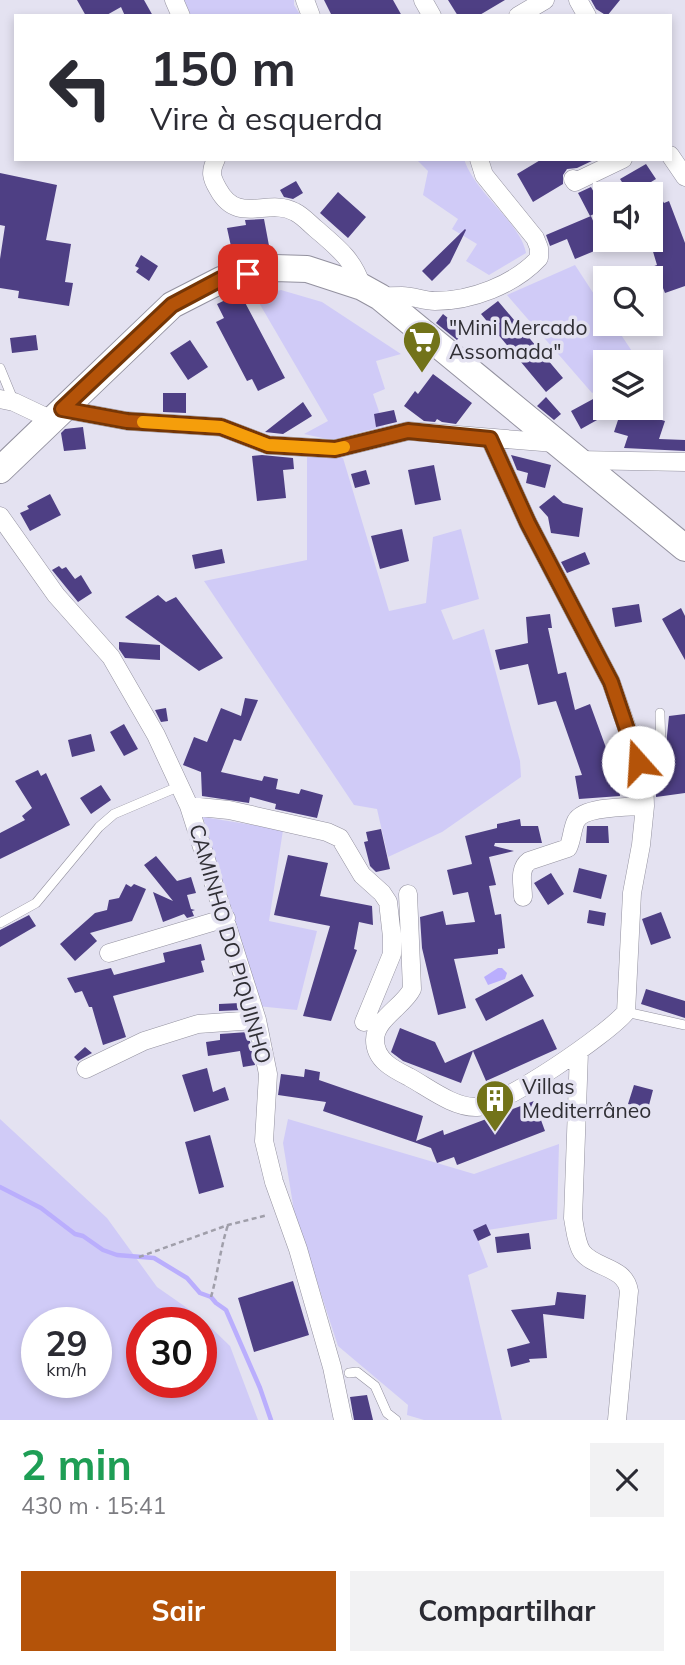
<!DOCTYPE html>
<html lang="pt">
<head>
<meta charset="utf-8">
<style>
	body { margin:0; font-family:Mulish,sans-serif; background:#f2f2f3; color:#2b2b33; height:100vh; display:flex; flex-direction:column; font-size:26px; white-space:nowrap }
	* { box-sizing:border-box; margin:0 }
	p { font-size:23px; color:#7c7c81 }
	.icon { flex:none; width:38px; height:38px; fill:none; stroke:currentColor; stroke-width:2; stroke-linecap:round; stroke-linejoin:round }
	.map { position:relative; height:1420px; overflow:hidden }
	.details { display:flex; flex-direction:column; background:#fff; flex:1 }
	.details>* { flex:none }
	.guide { position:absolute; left:14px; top:14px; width:658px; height:147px; border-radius:0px; box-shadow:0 4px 10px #0003; background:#fff; color:#2b2b33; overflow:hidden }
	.buttons { position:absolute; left:593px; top:182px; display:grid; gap:14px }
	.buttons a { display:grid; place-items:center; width:70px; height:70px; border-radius:0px; background:#fff; box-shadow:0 4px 10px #0003; font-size:35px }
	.speed { position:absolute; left:21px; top:1307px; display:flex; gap:14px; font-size:35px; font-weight:700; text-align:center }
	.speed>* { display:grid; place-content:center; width:91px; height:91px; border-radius:50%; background:#fff; box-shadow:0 4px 10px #0003; line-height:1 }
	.speed small { font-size:18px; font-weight:400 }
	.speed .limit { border:10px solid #d22; background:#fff; color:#111 }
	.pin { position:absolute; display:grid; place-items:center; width:60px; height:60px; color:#fff; margin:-30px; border-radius:14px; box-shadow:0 4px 10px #0006 }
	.me { position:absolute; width:77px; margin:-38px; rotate:341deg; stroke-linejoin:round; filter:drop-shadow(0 0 5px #0008) }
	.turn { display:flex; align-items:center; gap:24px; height:147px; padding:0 21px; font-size:32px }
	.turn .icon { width:91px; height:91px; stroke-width:2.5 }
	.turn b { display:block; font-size:49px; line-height:60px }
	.round { display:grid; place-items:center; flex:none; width:74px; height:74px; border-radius:0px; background:#f2f2f3 }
	.summary { display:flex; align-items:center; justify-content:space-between; height:119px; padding:0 21px }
	h1 { font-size:42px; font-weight:700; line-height:52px; color:#1e9e55 }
	.button { display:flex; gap:14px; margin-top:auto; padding:14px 21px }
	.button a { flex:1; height:80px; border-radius:0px; background:#b45309; color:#fff; font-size:28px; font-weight:700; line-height:80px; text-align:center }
	.button a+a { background:#f2f2f3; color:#2b2b33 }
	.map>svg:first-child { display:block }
	.green { fill:#d0cbf7; fill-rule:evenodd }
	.water { fill:#baaefd }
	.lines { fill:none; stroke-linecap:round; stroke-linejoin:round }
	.stream { stroke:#baaefd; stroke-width:4.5 }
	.building { fill:#4e3f84 }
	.lane-casing { stroke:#93919f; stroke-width:10 }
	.street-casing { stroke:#93919f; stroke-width:19 }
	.secondary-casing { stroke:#93919f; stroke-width:28 }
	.path { stroke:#a09faa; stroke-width:2.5; stroke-dasharray:5 3.5; stroke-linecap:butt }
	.lane { stroke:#fff; stroke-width:9 }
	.street { stroke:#fff; stroke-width:18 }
	.secondary { stroke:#fff; stroke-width:26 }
	.route-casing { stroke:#753606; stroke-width:18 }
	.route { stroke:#b45309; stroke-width:12 }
	.slow { stroke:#f59e0b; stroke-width:12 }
	.labels { text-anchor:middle; stroke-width:7; stroke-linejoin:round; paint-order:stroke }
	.poi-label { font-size:21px; fill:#302f35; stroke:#e4e2f1; text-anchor:start }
	.street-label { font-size:21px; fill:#302f35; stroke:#e4e2f1 }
</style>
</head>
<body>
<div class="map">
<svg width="685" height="1420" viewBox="0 0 685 1420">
	<rect width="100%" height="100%" fill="#e4e2f1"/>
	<!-- green -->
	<path class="green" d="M184,0H294V5L301,16H191Z
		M416,159H464C474,192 521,223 526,253L489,275L466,261L477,244L452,229L458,219L423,195L428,171Z
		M575,265L605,311L606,324H614L639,362H606L605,386L592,393L507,295Z
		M281,290L322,302L401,354L376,361L385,389L373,394L384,426L332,440L304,434L328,421L255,296Z
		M307,454L343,458L389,611L426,603L433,537L461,529L479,599L441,610L453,640L484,629L520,761L521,777L442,832L388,857L377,809L354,805L204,581L307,560Z
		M203,817L283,830L269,921L317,931L297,1010L257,1006Z
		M0,1119L107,1218L157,1287L200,1317L230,1346L258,1420H0ZM37,1323H96V1382H37ZM142,1323H201V1382H142Z
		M288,1119L474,1174L559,1144L557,1219L475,1232L488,1267L468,1275L502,1420H424L407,1415L408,1405L338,1346L294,1211L283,1143Z"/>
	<!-- water -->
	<path class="water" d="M498,968H502L507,973L505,979L488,985L484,977Z"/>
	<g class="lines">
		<!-- stream -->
		<path class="stream" d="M0,1187L41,1208L75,1234L83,1236L103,1250L117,1255L154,1258L187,1278L200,1293L211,1297L216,1303L226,1310L260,1388L271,1420"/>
	</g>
	<!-- building -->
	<path class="building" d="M77,0H144L153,16H125L121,7L105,16H86Z
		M324,0H393L402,16H332Z
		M448,0H505L478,16H458Z
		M591,0H620L607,16L596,9Z
		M542,159H596L577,168L567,169L563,175V184L533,202L517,174Z
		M646,164L656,179L651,182L664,203L669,201L685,243V286L665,293L659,278L624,277L657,265L651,245V194H644L640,186L629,193L620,179Z
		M0,173L57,185L46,240L71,244L65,282L73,283L69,306L18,298L19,291L0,288V259L5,226L0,225Z
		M296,181L303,193L293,199L284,197L280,190Z
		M591,187L603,209L590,216L578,193Z
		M338,192L366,217L348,238L320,213Z
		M591,216L604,247L575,259L567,239L550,246L546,235Z
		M264,219L270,251L252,254L250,248L232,251L227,228L246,225L245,220Z
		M465,229L466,230L450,263L432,281L422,271Z
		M141,255L158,266L149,281L136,272L139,268L135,266Z
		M240,293L285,378L258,391L252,379L247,381L216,322L224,318L217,304Z
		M498,301L563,378L546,392L481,314Z
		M443,314L464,331L457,340L436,323Z
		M36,335L38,350L12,353L10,338Z
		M190,340L208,367L188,380L170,353Z
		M433,374L472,403L456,424L442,422L437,419L435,422L424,421L404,406L415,391L418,394Z
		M606,392V415L581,429L571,411Z
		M163,393H186V413L163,412Z
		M546,397L561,414L554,420L537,406Z
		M303,402L312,416L283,434L265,432Z
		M622,408L665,421L659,439L685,440V451L624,448L628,436L614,432Z
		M394,410L397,422L376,427L374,414Z
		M83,427L86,449L64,451L61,433L65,429Z
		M262,455L293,458L294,469L283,470L286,498L257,501L252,456Z
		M511,455L551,465L545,488L526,483L528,473L517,470Z
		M434,465L441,500L415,505L408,470Z
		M366,470L370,484L355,488L351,474Z
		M50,494L61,515L30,531L20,513L29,509L27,506Z
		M554,495L563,503L583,508L579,537L551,533L548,517L539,507Z
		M402,529L409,561L380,569L371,536Z
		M222,549L225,563L195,569L192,555Z
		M585,552L590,564L567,573L561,562Z
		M59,566L62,569L66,567L75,579L81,575L92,593L78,602L52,570Z
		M158,595L166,602L176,597L223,658L199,671L125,617Z
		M639,604L642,622L615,627L612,608Z
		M681,608L685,616V660L662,619Z
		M550,614L552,628H548L558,674L566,672L575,710L590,704L609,756L611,787H619L620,796L579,799L575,776L582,775L556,701L538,705L528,664L500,670L495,650L528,643L526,617Z
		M119,642L160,645V660L125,658L119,649Z
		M245,698L258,700L241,741L234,739L221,772L262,781L264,776L278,779L276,789L299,794L301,789L323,795L317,818L275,809L276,804L250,797L249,803L202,796L201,772L183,765L194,737L207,742L221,708L241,716Z
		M166,708L168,721L161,722L155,710Z
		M685,714V793L656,797L655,773L670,771L666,745L669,716Z
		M124,724L138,749L124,756L110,732Z
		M91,734L95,751L72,757L68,740Z
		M38,770L41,776L46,773L70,825L0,859V833L25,820L22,816L32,808L15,781Z
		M101,785L111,800L91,814L80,798Z
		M520,819L521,826H538L542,843H495L494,846L514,851L489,857L496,885L489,886L495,915L501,914L505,948L498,949V954L454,959L466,1008L438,1015L422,948L420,917L443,911L446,925L475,922L468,892L453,895L447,870L472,864L465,836L497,828V824Z
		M587,826H608L609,843H586Z
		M381,829L390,869L376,872L370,866L364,842L368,841L366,832Z
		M288,855L328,863L320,896L372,906L373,925L359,922L354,949L357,950L331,1021L303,1016L330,926L274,915Z
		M156,856L177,881L191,877L196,893L187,895L191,909L195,910L192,911L194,916L187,918L184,914L163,922L153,892L173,901L144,865Z
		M579,868L607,875L601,899L573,892Z
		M551,873L564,894L548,905L534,883Z
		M126,884L131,887L134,884L146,889L132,921L90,933L97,941L75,961L60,944L95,913L107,910L109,900L119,898Z
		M589,910L606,913L604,926L587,923Z
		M661,912L671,938L651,945L642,919Z
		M29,915L36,926L0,947V930Z
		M201,944L205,960L201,961L204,972L113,996L126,1037L103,1045L92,1007H89L82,991L75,993L67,978L111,968L114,975L165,962L163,953Z
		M522,974L534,996L486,1021L475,999Z
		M646,989L685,1001V1018L641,1004Z
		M240,1003L242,1010L219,1011V1004Z
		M543,1019L557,1049L486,1081L473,1051L461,1083L403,1061L391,1052L400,1028L435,1042L445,1063Z
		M248,1032L255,1065L243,1067L240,1051L208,1056L206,1042L220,1040V1034Z
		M85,1047L92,1053L78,1061L74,1057Z
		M207,1068L213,1092L225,1087L229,1100L194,1112L182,1075Z
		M305,1069L320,1072L319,1080L423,1116L416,1141L443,1130L444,1135L534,1101L545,1131L457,1165L454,1157L437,1163L431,1148L323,1111L326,1102L278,1095L281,1074L304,1077Z
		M634,1085L653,1090L648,1109L628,1104Z
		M210,1135L224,1187L199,1194L185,1142Z
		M486,1224L491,1235L478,1241L473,1230Z
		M529,1233L531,1249L497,1253L495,1237Z
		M293,1281L309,1335L254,1352L238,1298Z
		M557,1292L586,1295L584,1319L543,1314L547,1358L529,1359L530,1362L511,1367L507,1349L530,1343L511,1310L555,1305Z
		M367,1395L373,1420H354L350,1397Z"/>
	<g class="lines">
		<!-- lane casing -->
		<g class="lane-casing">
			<path id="lane" d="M0,368L14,402
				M638,762C666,748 660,741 660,713
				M0,923L36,903L99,827L114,814L180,786
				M626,1012L685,1025
				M349,1373L357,1372L375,1386L387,1413L396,1420"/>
		</g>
		<!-- street casing -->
		<g class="street-casing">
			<path id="street" d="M174,0L181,16
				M305,0L311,16
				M423,0L432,16
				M578,0L587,16
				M518,16L545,0
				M670,155L685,177
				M216,159C210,172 211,177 218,189C238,226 267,197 295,212C303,216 310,224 316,229C337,247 354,260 362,287
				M573,179L575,182L623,159
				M380,297C388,296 395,296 402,296C413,296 424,301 435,301C471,301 514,285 539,258V248L535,238L484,175L479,159
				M0,399L14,402L52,420
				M62,409L127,421L221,427L268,445L335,449L408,431L555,443
				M577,460L685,462
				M0,516L56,595L111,657L156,735L189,806L257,1020L268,1074L264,1141L274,1182L298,1249L332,1367L343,1420
				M189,806L229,810L327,832L340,838L362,875L382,893L388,902L392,937V954L364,1022
				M408,894L412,989C404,1006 375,1019 375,1040C375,1060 393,1069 409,1077C429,1088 454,1108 477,1107C503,1106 608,1034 626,1012L632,893L641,845L645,806L644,777L611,682L528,523L490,439
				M523,897C523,885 518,869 529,861L568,848C572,840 572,829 576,821C584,806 630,807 645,806
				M109,953L226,918
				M579,1052L573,1218C575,1228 576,1243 582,1252C595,1269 625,1266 629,1291L617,1420
				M86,1069L144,1041L198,1024L257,1020"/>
		</g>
		<!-- secondary casing -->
		<g class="secondary-casing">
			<path id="secondary" d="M0,470L172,305L221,280L274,268L307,269L362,287L380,297L685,548"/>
		</g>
		<!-- path -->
		<path class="path" d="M139,1257L228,1225L268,1215
			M211,1297C218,1273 220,1249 228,1225"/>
		<!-- lane -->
		<use href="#lane" class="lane"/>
		<!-- street -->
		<use href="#street" class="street"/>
		<!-- secondary -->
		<use href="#secondary" class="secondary"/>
	</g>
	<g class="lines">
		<!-- route casing -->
		<g class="route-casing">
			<path id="route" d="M248,274L221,279L172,305L62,409L127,421L221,427L268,445L335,449L408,431L490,439L528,523L611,682L638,762"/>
		</g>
		<!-- route -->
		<use href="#route" class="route"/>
		<!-- slow -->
		<path class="slow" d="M143,422L221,427L268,445L335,449L344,447"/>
	</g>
	<!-- icons -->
	<defs>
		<g id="supermarket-pin" transform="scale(2.0125)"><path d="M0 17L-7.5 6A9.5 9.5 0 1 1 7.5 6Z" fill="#727319" stroke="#e4e2f1"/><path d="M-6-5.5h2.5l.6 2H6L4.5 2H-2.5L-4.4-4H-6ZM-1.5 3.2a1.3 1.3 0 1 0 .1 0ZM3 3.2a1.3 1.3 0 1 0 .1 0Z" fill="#fff"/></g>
		<g id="building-pin" transform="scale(2.0125)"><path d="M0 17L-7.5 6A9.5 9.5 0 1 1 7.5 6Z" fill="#727319" stroke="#e4e2f1"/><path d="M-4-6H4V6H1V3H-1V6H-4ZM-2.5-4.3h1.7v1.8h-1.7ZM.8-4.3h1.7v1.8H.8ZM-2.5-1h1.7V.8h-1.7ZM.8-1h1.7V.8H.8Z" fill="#fff"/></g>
	</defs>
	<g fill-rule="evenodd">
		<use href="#supermarket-pin" x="422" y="340"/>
		<use href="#building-pin" x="495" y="1099"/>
	</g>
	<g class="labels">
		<!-- poi labels -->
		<g class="poi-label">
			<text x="449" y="335">"Mini Mercado<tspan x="449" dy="24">Assomada"</tspan></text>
			<text x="522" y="1094">Villas<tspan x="522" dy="24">Mediterrâneo</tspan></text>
		</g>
		<!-- street labels -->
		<g class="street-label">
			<text transform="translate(230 944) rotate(74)" y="7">CAMINHO DO PIQUINHO</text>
		</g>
	</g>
</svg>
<div class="buttons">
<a><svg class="icon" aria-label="sound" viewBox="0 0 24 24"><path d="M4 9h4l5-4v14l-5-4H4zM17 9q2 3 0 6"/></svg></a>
<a><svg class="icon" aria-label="search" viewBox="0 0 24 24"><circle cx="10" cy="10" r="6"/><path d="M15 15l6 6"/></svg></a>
<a><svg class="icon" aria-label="layers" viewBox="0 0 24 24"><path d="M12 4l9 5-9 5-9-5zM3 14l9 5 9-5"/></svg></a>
</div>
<div class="speed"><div>29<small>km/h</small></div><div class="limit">30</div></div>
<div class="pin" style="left:248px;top:274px;background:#d93025"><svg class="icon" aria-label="arrive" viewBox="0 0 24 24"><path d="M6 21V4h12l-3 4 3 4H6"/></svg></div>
<svg class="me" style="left:638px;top:762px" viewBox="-20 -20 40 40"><circle r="19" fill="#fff"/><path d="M0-13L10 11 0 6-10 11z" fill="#b45309"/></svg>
<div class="guide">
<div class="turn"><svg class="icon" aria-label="left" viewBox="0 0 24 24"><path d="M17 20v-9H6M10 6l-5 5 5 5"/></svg><div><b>150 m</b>Vire à esquerda</div></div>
</div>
</div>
<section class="details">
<div class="summary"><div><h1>2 min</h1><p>430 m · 15:41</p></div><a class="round"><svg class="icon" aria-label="close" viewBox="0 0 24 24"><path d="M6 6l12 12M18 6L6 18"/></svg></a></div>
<div class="button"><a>Sair</a><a>Compartilhar</a></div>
</section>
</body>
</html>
